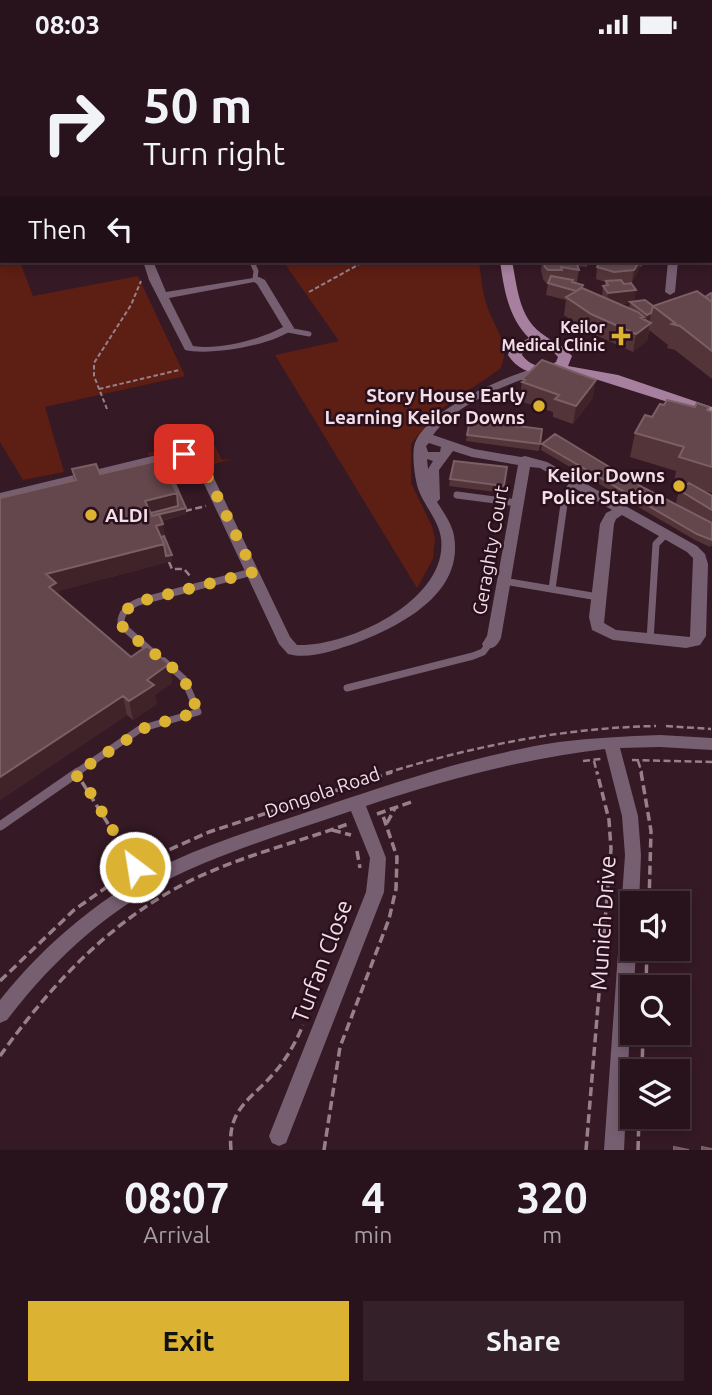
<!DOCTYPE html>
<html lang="en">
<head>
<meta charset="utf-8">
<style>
	body { margin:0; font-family:Ubuntu,sans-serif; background:#342029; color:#f1f3f6; height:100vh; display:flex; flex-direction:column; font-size:26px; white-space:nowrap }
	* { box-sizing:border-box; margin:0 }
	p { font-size:23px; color:#a59ea3 }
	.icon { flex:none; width:38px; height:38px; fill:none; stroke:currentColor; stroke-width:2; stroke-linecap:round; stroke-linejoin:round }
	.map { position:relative; height:1101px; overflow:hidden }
	.drawer { display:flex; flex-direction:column; background:#28131c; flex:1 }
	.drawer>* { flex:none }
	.top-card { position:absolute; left:0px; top:0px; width:712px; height:214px; box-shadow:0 4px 10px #0003,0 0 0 2px #44323b; background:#28131c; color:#f1f3f6; overflow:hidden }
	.controls { position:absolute; left:620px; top:842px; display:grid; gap:14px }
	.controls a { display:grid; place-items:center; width:70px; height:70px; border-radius:0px; background:#28131c; box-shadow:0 4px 10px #0003,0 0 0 2px #44323b; font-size:35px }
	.pin { position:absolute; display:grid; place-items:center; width:60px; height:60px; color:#fff; margin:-30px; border-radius:14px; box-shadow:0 4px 10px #0006 }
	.me { position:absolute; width:77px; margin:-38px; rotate:329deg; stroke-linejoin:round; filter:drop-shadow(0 0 5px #0008) }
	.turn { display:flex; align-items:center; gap:24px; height:147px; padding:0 28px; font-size:32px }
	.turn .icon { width:91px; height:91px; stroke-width:2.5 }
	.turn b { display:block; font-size:49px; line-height:60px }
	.then { display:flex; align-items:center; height:66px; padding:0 28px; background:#0003; gap:14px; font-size:26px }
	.eta { display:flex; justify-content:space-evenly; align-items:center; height:119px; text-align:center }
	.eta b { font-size:42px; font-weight:600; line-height:49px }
	.button { display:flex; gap:14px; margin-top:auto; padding:14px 28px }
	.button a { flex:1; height:80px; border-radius:0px; background:#dcb233; color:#111; font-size:28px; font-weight:600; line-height:80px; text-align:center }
	.button a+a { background:#342029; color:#f1f3f6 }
	.status { display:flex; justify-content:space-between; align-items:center; height:49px; padding:0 35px; background:#28131c; direction:ltr }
	.status svg { height:19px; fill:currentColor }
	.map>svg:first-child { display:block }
	.green { fill:#5d1e14 }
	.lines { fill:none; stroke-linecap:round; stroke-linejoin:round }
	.path-far2 { stroke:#98808a; stroke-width:2; stroke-dasharray:4.5 2.5; stroke-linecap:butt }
	.path-far1 { stroke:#98808a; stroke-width:2.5; stroke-dasharray:7 3.5; stroke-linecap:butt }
	.path { stroke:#98808a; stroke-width:3.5; stroke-dasharray:9 4.5; stroke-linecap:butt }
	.lane-far2 { stroke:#775f72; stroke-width:5 }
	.lane-far1 { stroke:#775f72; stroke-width:7 }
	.lane { stroke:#775f72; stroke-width:9 }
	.street { fill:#775f72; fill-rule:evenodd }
	.secondary { fill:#a7809f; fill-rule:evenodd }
	.wall { fill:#533539; fill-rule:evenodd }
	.shaded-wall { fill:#402229 }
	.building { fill:#64474c; stroke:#7a5f64; stroke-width:2 }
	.route { stroke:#dcb233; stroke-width:12; stroke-dasharray:0 21.6 }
	.poi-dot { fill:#dcb233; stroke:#2a101c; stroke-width:2.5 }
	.labels { text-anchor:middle; stroke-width:5; stroke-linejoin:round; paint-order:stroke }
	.far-poi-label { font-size:16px; font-weight:bold; fill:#f2dee6; stroke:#2a101c; text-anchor:end }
	.poi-label { font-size:19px; font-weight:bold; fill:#f2dee6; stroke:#2a101c; text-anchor:end }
	.street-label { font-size:19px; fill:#f2dee6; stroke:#2a101c }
	.near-street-label { font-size:23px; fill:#f2dee6; stroke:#2a101c }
</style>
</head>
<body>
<div class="status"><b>08:03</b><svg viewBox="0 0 49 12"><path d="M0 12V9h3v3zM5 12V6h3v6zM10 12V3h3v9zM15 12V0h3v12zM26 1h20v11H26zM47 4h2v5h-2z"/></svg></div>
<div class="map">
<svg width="712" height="1101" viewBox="0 0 712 1101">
	<rect width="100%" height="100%" fill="#351925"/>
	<!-- green -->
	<path class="green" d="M283,212H479C481,226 482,243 487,257C494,278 512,297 500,320L437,363L411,395V434L432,477L435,489L433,510L417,539L275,306L339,292Z
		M20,213L33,247L138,227L185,327L45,358L64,423L23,431L0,393V217Z
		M208,383L222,411L232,410L211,416C197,387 175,402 149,407L148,404L197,393L194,387Z"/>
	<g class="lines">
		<!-- path-far2 -->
		<path class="path-far2" d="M309,243L365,212
			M99,340L179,321
			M107,360L94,327V314L131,256L141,232"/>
		<!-- path-far1 -->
		<path class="path-far1" d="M185,462L206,457
			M169,513L172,520H184L191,528
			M666,677L711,680
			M632,711L712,713
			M583,712L601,710
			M594,712L597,724
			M638,712L642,724
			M386,724C475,697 562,679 656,677"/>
		<!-- path -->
		<path class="path" d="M641,723L651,782L649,854
			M82,733L135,818
			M377,765L414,752
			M387,774L395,759
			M332,781L351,786
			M357,802L360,819
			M0,932L74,861L144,812L209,783L392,723
			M646,938L647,900
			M0,1007C52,934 114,868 196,829C245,806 298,793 348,775
			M642,1022L643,984
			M231,1101C227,1059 251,1051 275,1023C287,1009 296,993 303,976
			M324,1101L340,998L389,870L396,840L397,808L382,764
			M586,1101L611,800L609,771L597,723
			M638,1101L639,1068"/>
		<!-- lane-far2 -->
		<path class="lane-far2" d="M252,213L256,222L255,230
			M288,281L309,285"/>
		<!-- lane-far1 -->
		<path class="lane-far1" d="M457,446L517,454
			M504,532L598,548
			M552,540L565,448L570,439L579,435
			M650,591L656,495L666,485
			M152,603L121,576C120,564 127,558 138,553L252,523
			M347,639L473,607L483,603L489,595
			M76,724L140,680L198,663L184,630L164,612"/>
		<!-- lane -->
		<path class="lane" d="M0,777L78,723"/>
		<!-- street -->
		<path class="street" d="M102,0H110L101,2Z
			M585,0H593V2H585Z
			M710,4H712V9H710Z
			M712,76V84L710,85V77Z
			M0,124H2V130H0Z
			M143,212H153L166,243L259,228L265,231L294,279C276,296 210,307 185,301L149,231ZM254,233L257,235L283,278C259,291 220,301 193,297L169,249Z
			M668,212H678L675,243L670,246L665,243Z
			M539,318L545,321L543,323C504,337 459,353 433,386L474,400L521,408L525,407L547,413L697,497L705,505L708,515L706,587L700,596L686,599L613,591L592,581L589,568L600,475L606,464L612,461L540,419L530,418L501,589C497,597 493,601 484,599L482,595L487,587L518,416L472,408L453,402L439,421L440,450L437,453C444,464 452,475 454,487C464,545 400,577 356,594C335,601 310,611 288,605L279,595L199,424L189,411H169L0,452V444L169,403L197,404L211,423L290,588L297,596C348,598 449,551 441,489C438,468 419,452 416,431C414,421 412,403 415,394C428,360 505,327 539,318ZM429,394L441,398L440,403H428L426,397ZM427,410L433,412L428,420ZM622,466L687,503L693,509L690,588L616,581L604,574L614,475L616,470Z
			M660,686L712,689V701L660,698L620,699L638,767L641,806L639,854H632V900H636L634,938H632L624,1101H604L625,806L622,767L605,700C522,710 444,731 366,757L386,809L384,843L286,1094L279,1097L272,1094L269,1087L366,843L370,809L351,762C296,781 239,798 186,822C114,855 54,909 7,971L0,974V951C46,893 106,843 173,812C223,789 276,774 328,756C403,731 480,705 559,693C593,689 626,687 660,686Z"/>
		<!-- secondary -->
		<path class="secondary" d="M460,0H470V2H460Z
			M696,0H712V1L695,2Z
			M500,212H512C517,237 519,268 541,284C552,293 562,295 572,307L568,317L618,326L712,358V367L592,329C563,324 525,334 508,306L510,300L529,289C508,268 504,240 500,212ZM536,296L549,298L558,308L556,313C543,320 531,318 522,306L523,302Z"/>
	</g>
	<!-- wall -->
	<path class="wall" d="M542,212H587V218L577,217L579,221L577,233H573L572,234L583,236V239L602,247L603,237H605V233L596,230L597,218L600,214L596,213L597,212H643L642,218H639L638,223L632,233L623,234L636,241L634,252L653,257L705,248L712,245V330L675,301L667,299L668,296L649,281L647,292L633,303L589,283L564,266L566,251L546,246L548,234H546L543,230L541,221ZM630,254L629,259L620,255Z
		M522,330L593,349L573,375L553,368V363L520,352Z
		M664,356L712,363V444L701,441L712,447V496L710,498L695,491L541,401L542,395L644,439L695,466L676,454L679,441L686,436L674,433L676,422L630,408L635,384Z
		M542,380L539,402L466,392L467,386Z
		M507,418L503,444L449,437L450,430Z
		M72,420L100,425L186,465L162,472L165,491L172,512L58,542L59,546L131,608L169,615L172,634L155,646L157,655L133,671L127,666L0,751L74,431Z"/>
	<!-- shaded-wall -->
	<path class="shaded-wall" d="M640,212L638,223L632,233L634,221Z
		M636,241L634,253L606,257L608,244Z
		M651,264L647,292L633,303L636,285L641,269L644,268L641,281L645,278L647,266Z
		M596,331L593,349L573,375L576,357Z
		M177,444L186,459V465L156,473L150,470L145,452Z
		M163,475L166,494L158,489L156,477Z
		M164,495L172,506V512L58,542L61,553L54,557L46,525Z
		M169,615L172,634L155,646L157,655L133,671L129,652L147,631Z
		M123,647L127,666L0,751V728Z"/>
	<!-- building -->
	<path class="building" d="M494,0H524V2H495Z
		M535,0H547V1L558,2H535Z
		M562,0H580L581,2H564Z
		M543,212H576L579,221L561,218L562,221H548L545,218Z
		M601,212H640L634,221L614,223L597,218Z
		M551,227L573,231L572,233L583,236L581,239L576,242L548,234Z
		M621,231L624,235L631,234L636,241L608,244L603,237L608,236L606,232Z
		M582,239L638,263L644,268L641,269L651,274L636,285L591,265L566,248Z
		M697,242L712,253V302L680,277L672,275L675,274L653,257Z
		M711,244L712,245V253L705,248Z
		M645,251L653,257L651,264L647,266L630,253Z
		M542,311L596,331L576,357L555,350L559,346L522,333L525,331L522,330Z
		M667,351L695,358L697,354L709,358L707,361L712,363V418L679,408L684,398L635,384L645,366L652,368L660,355L664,356Z
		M470,371L542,380L540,395L467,386Z
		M555,385L644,439L712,474V491L697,485L542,395Z
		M161,411L177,444L145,452L152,467L159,465L163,475L156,477L164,495L46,525L56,534L49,538L131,608L147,597L169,615L147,631L154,636L129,652L123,647L0,728V449L76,431L72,420L96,415L100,425Z
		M454,412L507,418L504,437L450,430Z
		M169,421L186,459L152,467L151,464L178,457L177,444L166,422Z
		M689,434L712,447V461L679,441Z
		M164,487L172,506L166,507L164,495L161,488Z
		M674,1098L689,1101H674Z
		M702,1098L712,1100V1101H702Z"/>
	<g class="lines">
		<!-- route -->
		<path class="route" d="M135,818L87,738L75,725L146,678L198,663L188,638L178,623L123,580L121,566L134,554L254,523L201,414L193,407L184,405"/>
	</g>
	<!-- markers -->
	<g class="poi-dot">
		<path d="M617.5 276.5h7v7h7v7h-7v7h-7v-7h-7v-7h7z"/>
		<circle cx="539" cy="357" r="7"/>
		<circle cx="679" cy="437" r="7"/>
		<circle cx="91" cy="466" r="7"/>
	</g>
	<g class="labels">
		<!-- far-poi labels -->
		<g class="far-poi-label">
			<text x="605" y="284">Keilor<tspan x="605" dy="18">Medical Clinic</tspan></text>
		</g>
		<!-- poi labels -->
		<g class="poi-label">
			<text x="525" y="353">Story House Early<tspan x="525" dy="22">Learning Keilor Downs</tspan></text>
			<text x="665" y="433">Keilor Downs<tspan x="665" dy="22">Police Station</tspan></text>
			<text x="105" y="473" text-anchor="start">ALDI</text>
		</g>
		<!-- street labels -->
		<g class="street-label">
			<text transform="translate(490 501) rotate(-80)" y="7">Geraghty Court</text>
			<text transform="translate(322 743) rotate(-19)" y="7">Dongola Road</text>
		</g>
		<!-- near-street labels -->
		<g class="near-street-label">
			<text transform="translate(603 874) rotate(-86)" y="8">Munich Drive</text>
			<text transform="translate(322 912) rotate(-69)" y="8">Turfan Close</text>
		</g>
	</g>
</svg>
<div class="controls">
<a><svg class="icon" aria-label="sound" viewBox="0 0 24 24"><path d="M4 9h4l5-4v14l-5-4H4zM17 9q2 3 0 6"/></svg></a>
<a><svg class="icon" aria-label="search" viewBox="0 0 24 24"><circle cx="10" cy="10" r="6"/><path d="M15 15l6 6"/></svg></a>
<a><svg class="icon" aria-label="layers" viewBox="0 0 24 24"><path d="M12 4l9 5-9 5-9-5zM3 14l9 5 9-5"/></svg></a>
</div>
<div class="pin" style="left:184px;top:405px;background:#d93025"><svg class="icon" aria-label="arrive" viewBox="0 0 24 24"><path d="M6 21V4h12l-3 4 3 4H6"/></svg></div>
<svg class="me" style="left:135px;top:818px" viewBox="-20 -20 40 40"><circle r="17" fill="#dcb233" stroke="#fff" stroke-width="3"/><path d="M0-11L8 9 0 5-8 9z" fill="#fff"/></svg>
<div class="top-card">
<div class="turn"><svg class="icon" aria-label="right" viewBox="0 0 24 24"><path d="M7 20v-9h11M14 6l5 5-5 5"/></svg><div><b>50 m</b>Turn right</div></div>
<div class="then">Then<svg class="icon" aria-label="left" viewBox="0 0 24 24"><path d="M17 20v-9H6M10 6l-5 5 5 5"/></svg></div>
</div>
</div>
<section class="drawer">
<div class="eta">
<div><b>08:07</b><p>Arrival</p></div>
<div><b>4</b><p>min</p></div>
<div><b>320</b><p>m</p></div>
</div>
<div class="button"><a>Exit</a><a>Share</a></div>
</section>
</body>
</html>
